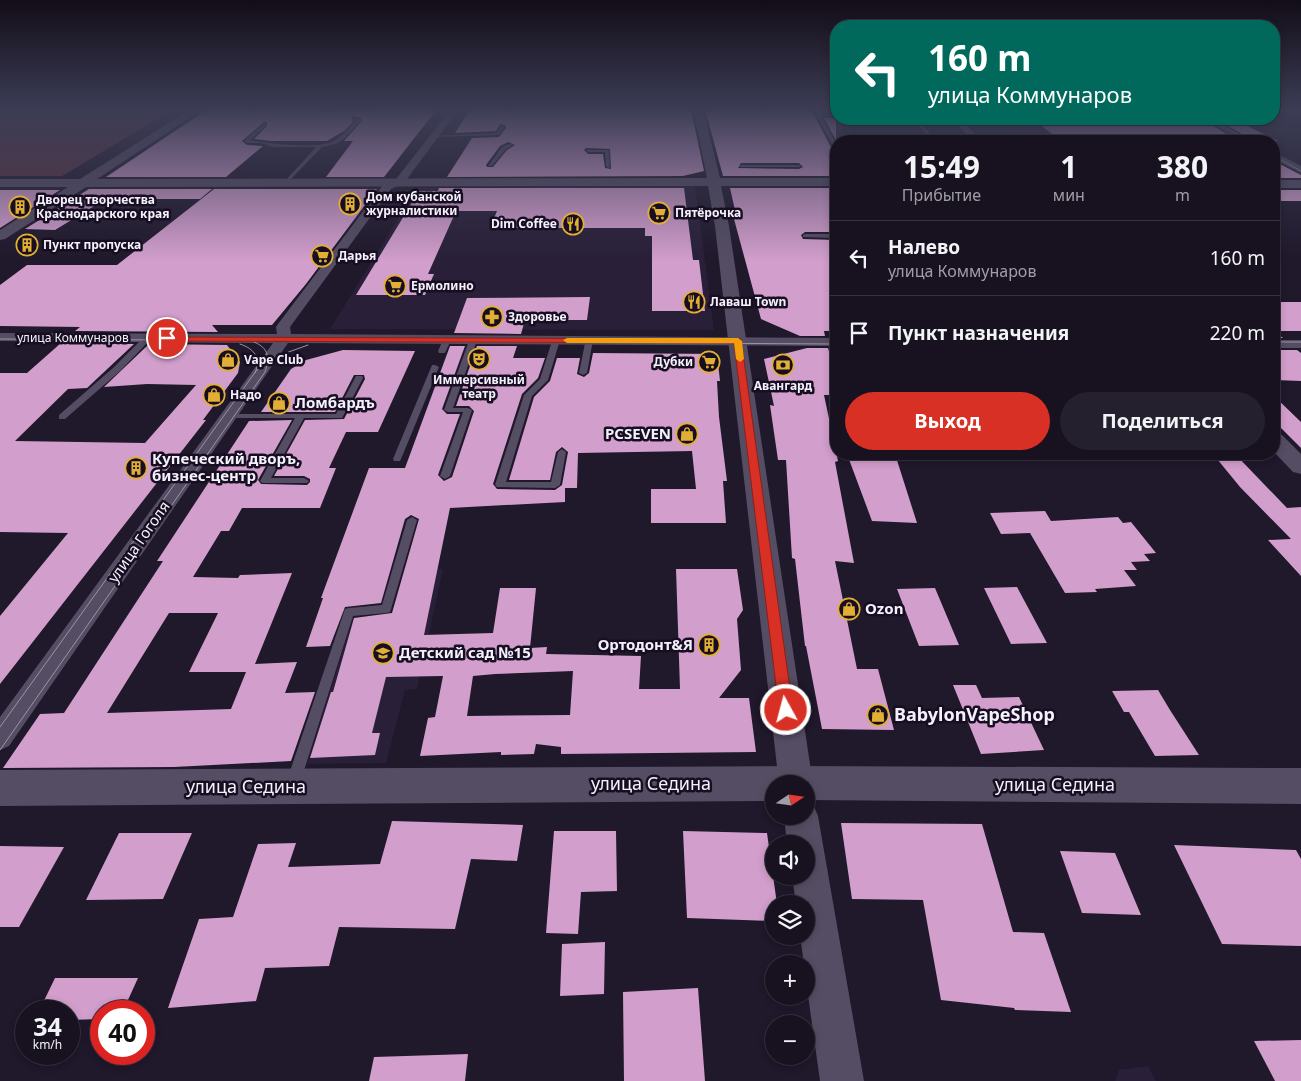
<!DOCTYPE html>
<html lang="ru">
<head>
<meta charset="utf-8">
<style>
	body { margin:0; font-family:"Noto Sans",sans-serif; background:#25202d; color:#f1f3f6; height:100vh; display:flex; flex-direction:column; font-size:19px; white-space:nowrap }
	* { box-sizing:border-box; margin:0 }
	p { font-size:16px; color:#9f9ea5 }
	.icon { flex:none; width:28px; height:28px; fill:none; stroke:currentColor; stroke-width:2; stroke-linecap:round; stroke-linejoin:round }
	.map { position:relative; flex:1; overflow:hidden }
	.panel { position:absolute; left:830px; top:135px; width:450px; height:325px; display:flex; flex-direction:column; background:#181220; border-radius:20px; box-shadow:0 2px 8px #0003,0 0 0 1px #36323e }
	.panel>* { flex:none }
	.top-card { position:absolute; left:830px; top:20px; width:450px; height:105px; border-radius:20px; box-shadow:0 2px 8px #0003,0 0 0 1px #36323e; background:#00695c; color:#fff; overflow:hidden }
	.needle { width:32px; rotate:77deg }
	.buttons { position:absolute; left:765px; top:775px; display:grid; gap:10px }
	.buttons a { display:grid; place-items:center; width:50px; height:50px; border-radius:50%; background:#181220; box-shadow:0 2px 8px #0003,0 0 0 1px #36323e; font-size:25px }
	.speed { position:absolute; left:15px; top:1000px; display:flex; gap:10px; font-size:25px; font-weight:700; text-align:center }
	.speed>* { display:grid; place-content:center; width:65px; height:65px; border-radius:50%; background:#181220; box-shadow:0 2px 8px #0003,0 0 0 1px #36323e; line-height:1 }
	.speed small { font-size:12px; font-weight:400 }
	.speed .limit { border:8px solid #d22; background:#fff; color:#111 }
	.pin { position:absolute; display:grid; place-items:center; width:42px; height:42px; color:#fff; margin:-21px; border:2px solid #fff; border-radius:50%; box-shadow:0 1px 5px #0007 }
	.me { position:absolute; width:55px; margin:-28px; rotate:353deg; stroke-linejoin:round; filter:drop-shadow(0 0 4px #0008) }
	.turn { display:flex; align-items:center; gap:18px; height:105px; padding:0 15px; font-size:22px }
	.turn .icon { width:65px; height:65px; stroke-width:2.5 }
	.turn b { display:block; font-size:35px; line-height:42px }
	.eta { display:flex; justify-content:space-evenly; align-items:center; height:85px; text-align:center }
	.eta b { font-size:30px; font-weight:700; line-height:35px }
	.cta { display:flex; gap:10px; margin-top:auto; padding:10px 15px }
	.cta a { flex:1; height:58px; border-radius:30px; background:#d93025; color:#fff; font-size:20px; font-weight:700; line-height:58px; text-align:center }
	.cta a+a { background:#25202d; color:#f1f3f6 }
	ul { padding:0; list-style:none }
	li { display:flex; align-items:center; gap:15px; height:75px; padding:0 15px; border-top:1px solid #36323e }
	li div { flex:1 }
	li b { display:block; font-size:19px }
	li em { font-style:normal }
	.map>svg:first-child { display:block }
	.built { fill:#291f38 }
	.green { fill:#5b3240 }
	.building { fill:#d29ecc; fill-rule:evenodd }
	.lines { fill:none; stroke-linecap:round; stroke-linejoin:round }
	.service { fill:#554d63; fill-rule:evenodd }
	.minor { fill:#554d63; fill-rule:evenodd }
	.tertiary { fill:#554d63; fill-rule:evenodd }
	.secondary { fill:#554d63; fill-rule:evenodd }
	.tram { stroke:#9a95a4; stroke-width:1 }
	.route { fill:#d93025; stroke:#8d1f18 }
	.slow { fill:#f59e0b }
	.labels { text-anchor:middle; stroke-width:5; stroke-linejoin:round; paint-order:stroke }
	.far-poi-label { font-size:12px; font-weight:bold; fill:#f4f0fd; stroke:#170f21; text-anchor:start }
	.far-street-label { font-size:12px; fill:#f4f0fd; stroke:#170f21 }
	.poi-label { font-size:15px; font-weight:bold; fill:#f4f0fd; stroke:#170f21; text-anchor:start }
	.street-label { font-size:15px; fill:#f4f0fd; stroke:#170f21 }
	.near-poi-label { font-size:18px; font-weight:bold; fill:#f4f0fd; stroke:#170f21; text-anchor:start }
	.near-street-label { font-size:18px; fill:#f4f0fd; stroke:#170f21 }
</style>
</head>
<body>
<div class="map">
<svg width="1301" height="1081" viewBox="0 0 1301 1081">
	<rect width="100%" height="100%" fill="#20182b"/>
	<!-- built -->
	<path class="built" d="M695,186L714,330L330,329L417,188Z
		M443,569L417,689L405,690L386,763L307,764L353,618L397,616L410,570Z
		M1148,1066L1156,1081H1115L1119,1070Z"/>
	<!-- green -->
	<path class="green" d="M0,109H174L62,176H0Z"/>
	<!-- building -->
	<path class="building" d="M208,109H322L320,111L437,109L384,177H326L353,141H344L362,121L361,118L353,116L351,118L353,122L344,131L327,141H271L254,139L267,126V122H264L242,141L247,145L263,146L226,177H106Z
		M470,109H691L704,171L683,176L447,177L472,138L499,137L506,128L505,125L500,124L496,131L455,133ZM508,142L515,145L507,150L493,167H487L486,165L500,146ZM586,148L610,149L611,169L605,168L603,154H588L584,150Z
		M705,109H811L832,149L836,151V176H723ZM741,163H799L803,167L799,169L738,168Z
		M824,118H836V140Z
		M1033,119H1073L1078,123L1152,124L1144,119H1201L1239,141H1180L1172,136V141H1089L1085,138H1057Z
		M1216,119H1233L1278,141H1254Z
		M1274,161L1301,175V178H1274Z
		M439,188H684L693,260H699L705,311H652V236H645V228H490L497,211H456L428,274H434L425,295H356L419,191H438Z
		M730,188H836V232H805L801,235L803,239L836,240V331H824L825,336H800L761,319L734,219H737Z
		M89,189H212L200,199H106L55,230L25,229Z
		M214,189H377L306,284L272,325H212L218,332L75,331L80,327L0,326V285L27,265H117Z
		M0,190H60L0,228Z
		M1274,190H1301V201H1274Z
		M590,297L587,320H525L521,334L454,333L467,298Z
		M1274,302H1301V331H1274L1283,338H1274Z
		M61,343L134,344L87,388L68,389L15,441L145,443L196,385L147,384L104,387L149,344L227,345L240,362L238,373L203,420H206L0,684V616L68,533L0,532V373H27Z
		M450,346H465L442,409L447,414H460L438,475L444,481L452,477L474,411L469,406H456L477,346H517L513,358H545L538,378L522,394L493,484L497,489L555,490L562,485L568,452L562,447L556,452L550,480H509L534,397L550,381L557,358H580L577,374L584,377L589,373L593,353L717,354L720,381H717L719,417L727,481H723L726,523H651V489H696L692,451L578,453L577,488H565V502L450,508L424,635L493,633L500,588H536L530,648L547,647L546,654L641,656L639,689H680L676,569H737L743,610L737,619L741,670L719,698H749L756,752L561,754V747L536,744L534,754L501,755V752L420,756L428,718L435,717L443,676L386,677L372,733H380L375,755L310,758L331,692H333L354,618L392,613L419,519L411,515L405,519L381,603L345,607L330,646L306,647L323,598H321L369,468H405ZM573,671L570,715L467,716L473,676L495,674Z
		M807,348H828L836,376V395H824L838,461L835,462L854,563L835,561L857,669H878L894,730L822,729L806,646H805L795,559L792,558L786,460H778L770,405L774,406L764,359Z
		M343,350L415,351L378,432H346L329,468H336L320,508H242L229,531H221L193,577L238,578L240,575L292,573L255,664L297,662L285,693L315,692L291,761L174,767L3,768L40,714L64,713L163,561H157L249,421L292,420L258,480L261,484L307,485L310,482V479L304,476H274L305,420L344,419L365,379L364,375H354L335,412H261L291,369L306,360ZM169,613H218L189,672H246L231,709L107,713Z
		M1274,350H1297L1301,353V381L1274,380Z
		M1274,396L1301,422V448L1274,421Z
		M847,454H895L917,523L872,521Z
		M1213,454H1235L1287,508L1301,507V576L1268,540L1291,539L1240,487Z
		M1045,511L1051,521L1118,517L1123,523L1131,522L1156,553L1144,554L1150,561L1131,562L1137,570H1124L1136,586L1095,589L1097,592L1065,593L1030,533L1001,534L990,513Z
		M1017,587L1047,643L1011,644L984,588Z
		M935,588L959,645L919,646L897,589Z
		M953,685H976L982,698L1019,697L1044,750L981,754Z
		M1158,690L1170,710L1199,755L1155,756L1129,712H1124L1112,691Z
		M392,821L523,825L517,861L471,859L455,929L339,927L329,966L265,968L256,1001L168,1008L199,919L233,917L258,844L296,843L288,867L380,864Z
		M841,823L982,824L1013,932L1044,933L1071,1012L1015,1010L1014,1008L941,1000L923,900L852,899Z
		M554,831H616L617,891L581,892L578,934L546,933Z
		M683,831L767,833L777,904H774V921L687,918Z
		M119,833H192L163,899L86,900Z
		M1174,845L1296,850L1301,859V946L1222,944Z
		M0,846L64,847L19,927H0Z
		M1060,851L1115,853L1141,915L1082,913Z
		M605,942L604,994L560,996L562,944Z
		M55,978H138L123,1011H101V1019L69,1020V1011H39Z
		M698,988L705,1081H624L623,992Z
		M1301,1040V1081H1275L1254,1041Z
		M468,1054L465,1081H369L374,1057Z"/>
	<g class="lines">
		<!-- service -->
		<path class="service" d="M813,109H817L820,114H836V116H821L836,144V149L834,148Z
			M353,118L361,120L344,139L335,144L322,147L287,183L285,181L316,147H273L261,143H247L244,141L265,123L266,125L250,140C269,144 314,149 332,142C342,137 349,128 356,121L353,120Z
			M913,119H917L936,141H932Z
			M501,126L504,127L499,135L435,137L433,136L497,133Z
			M509,144L513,145L506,149L492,166H488L502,147Z
			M586,150H609L610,168L606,167L605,152H588Z
			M741,165H799L801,166L799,167H739Z
			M805,234H836V238L803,237V235Z
			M145,336L152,338L119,372L65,419H59V415L113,368Z
			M444,338L451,340L445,353H439L438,351Z
			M470,338L477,340L453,408H468L472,410L450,476L445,479L440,476L463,412H448L444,410Z
			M553,338L560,340L548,380L532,396L506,482H551L558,452L562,449L566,452L560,485L555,488L497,487L495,485L524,395L540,379Z
			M586,338L593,340L587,373L583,375L579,373Z
			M432,365H435L439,367L401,459L400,461H394L393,459Z
			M356,376H362L363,378L342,418H304L271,478H304L309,481L307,483H262L260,481L295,418H225V414H336Z
			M412,517L417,520L391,609L390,612L386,613L353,616L301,780L299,784L294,786L289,784L287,780L344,612L345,609L349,608L382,605L407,520Z"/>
		<!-- minor -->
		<path class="minor" d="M451,109H459L404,183L391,189L290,327L291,334L836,338V346L288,343L9,746L0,750V717L273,343L0,341V333L277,334L276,327L278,324L383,185L396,179Z
			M953,119H961L981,141H972Z
			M1203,119H1213L1252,141H1242Z
			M1274,152L1301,166V173L1274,159Z
			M1274,340H1301V348H1274Z"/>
		<!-- tertiary -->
		<path class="tertiary" d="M191,109H203L97,179L707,178L693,109H703L720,178H836V186H721L729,226L813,784L808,795L806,796V784H779L715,226L708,186L86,187L5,239L0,240V230L68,187H0V179H80Z
			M1274,180H1301V188H1274Z
			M1274,434L1282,435L1301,454V474L1293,472L1274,452Z
			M806,801L813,804L818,816L864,1081H820L806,981V964H804L800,936H806V904H796L792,876H806V844H787L784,816H806Z"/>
		<!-- secondary -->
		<path class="secondary" d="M796,766L1301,768V804L806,800V784H774V801L0,806V770Z"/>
		<!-- tram -->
		<path class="tram" d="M1209,119L1251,141
			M1274,156L1301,171
			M0,339L836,344
			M1274,342H1301
			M240,344C255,349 261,358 255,373
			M0,727L256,371L272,358L308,345
			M0,750L265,372C270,358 269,348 254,342"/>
	</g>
	<!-- sky -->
	<linearGradient id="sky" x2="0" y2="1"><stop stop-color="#120d18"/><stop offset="0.42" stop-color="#3c3d55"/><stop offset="1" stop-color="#3c3d55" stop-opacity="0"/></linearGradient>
	<rect width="1301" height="261" fill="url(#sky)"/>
	<!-- route -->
	<path class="route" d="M164,337L741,339L793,710L791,714L786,716L781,714L779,710L734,343L167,341L164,340Z"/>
	<!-- slow -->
	<path class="slow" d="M738,338L742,341L744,359L740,362L736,359L734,343H567L563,340L567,338Z"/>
	<!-- icons -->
	<defs>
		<g id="building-ring" transform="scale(1.125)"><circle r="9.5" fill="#170f21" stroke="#e2af34" stroke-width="1.5"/><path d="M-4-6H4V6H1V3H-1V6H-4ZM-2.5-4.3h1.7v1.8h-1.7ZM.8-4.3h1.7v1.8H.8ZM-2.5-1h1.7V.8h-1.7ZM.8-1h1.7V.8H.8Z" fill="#e2af34"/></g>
		<g id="supermarket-ring" transform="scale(1.125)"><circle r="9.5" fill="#170f21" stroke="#e2af34" stroke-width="1.5"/><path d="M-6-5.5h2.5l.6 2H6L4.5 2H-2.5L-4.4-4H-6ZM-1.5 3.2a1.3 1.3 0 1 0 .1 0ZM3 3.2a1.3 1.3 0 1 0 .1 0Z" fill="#e2af34"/></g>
		<g id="restaurant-ring" transform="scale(1.125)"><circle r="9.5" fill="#170f21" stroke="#e2af34" stroke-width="1.5"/><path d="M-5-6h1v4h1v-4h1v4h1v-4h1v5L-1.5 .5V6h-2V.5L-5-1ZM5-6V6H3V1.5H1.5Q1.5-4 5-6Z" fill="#e2af34"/></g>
		<g id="pharmacy-ring" transform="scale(1.125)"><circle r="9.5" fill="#170f21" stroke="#e2af34" stroke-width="1.5"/><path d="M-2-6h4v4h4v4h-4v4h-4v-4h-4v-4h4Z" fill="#e2af34"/></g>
		<g id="theatre-ring" transform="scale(1.125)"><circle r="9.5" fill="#170f21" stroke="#e2af34" stroke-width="1.5"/><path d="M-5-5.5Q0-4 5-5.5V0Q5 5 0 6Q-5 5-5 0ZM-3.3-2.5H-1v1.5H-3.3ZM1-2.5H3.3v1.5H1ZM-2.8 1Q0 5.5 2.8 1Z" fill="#e2af34"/></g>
		<g id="shop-ring" transform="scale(1.125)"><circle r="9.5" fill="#170f21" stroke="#e2af34" stroke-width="1.5"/><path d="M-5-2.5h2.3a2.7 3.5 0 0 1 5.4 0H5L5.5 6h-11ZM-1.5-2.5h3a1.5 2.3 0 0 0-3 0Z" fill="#e2af34"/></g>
		<g id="bank-ring" transform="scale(1.125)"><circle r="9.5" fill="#170f21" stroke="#e2af34" stroke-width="1.5"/><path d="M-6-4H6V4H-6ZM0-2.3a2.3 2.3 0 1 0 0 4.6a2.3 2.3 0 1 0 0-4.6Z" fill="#e2af34"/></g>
		<g id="school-ring" transform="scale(1.125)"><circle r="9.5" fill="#170f21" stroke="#e2af34" stroke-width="1.5"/><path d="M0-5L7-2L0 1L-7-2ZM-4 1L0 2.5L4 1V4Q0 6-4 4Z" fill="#e2af34"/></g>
	</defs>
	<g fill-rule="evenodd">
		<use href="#building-ring" x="350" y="204"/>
		<use href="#building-ring" x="20" y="207"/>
		<use href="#supermarket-ring" x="659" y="213"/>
		<use href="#restaurant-ring" x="573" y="224"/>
		<use href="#building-ring" x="27" y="245"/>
		<use href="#supermarket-ring" x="322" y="256"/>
		<use href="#supermarket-ring" x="395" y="286"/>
		<use href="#restaurant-ring" x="694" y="302"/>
		<use href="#pharmacy-ring" x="492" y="317"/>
		<use href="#theatre-ring" x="479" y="359"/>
		<use href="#shop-ring" x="228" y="360"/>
		<use href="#supermarket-ring" x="709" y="362"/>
		<use href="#bank-ring" x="783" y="365"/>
		<use href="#shop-ring" x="214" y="395"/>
		<use href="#shop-ring" x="279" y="403"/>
		<use href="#shop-ring" x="687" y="434"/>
		<use href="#building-ring" x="136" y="468"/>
		<use href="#shop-ring" x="849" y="609"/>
		<use href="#building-ring" x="709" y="645"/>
		<use href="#school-ring" x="383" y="653"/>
		<use href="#shop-ring" x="878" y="715"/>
	</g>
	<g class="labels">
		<!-- far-poi labels -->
		<g class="far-poi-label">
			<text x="366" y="201">Дом кубанской<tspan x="366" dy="14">журналистики</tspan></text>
			<text x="36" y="204">Дворец творчества<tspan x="36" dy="14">Краснодарского края</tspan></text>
			<text x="675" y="217">Пятёрочка</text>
			<text x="557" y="228" text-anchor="end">Dim Coffee</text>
			<text x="43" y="249">Пункт пропуска</text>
			<text x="338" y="260">Дарья</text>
			<text x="411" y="290">Ермолино</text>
			<text x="710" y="306">Лаваш Town</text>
			<text x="508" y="321">Здоровье</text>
			<text x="244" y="364">Vape Club</text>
			<text x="693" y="366" text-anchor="end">Дубки</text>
			<text x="479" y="384" text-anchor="middle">Иммерсивный<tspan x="479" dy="14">театр</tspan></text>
			<text x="783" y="390" text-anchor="middle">Авангард</text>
			<text x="230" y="399">Надо</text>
		</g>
		<!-- far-street labels -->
		<g class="far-street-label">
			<text x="73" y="342">улица Коммунаров</text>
		</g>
		<!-- poi labels -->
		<g class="poi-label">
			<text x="295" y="408">Ломбардъ</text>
			<text x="671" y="439" text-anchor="end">PCSEVEN</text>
			<text x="152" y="464">Купеческий дворъ,<tspan x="152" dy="17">бизнес-центр</tspan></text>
			<text x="865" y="614">Ozon</text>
			<text x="693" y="650" text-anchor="end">Ортодонт&amp;Я</text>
			<text x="399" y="658">Детский сад №15</text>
		</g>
		<!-- street labels -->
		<g class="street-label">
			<text transform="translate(139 542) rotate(-55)" y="5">улица Гоголя</text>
		</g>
		<!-- near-poi labels -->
		<g class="near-poi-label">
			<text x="894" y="721">BabylonVapeShop</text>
		</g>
		<!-- near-street labels -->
		<g class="near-street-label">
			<text x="651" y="790">улица Седина</text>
			<text x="1055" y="791">улица Седина</text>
			<text x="246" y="793">улица Седина</text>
		</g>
	</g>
</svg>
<div class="buttons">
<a><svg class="needle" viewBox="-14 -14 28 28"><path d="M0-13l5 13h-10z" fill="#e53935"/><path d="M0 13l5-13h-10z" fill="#9f9ea5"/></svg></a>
<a><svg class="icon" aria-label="sound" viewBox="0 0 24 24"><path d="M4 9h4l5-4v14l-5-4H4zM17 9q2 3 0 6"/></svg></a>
<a><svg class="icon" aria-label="layers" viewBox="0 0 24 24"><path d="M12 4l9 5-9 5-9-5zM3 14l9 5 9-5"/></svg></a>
<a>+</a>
<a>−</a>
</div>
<div class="speed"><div>34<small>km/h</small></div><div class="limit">40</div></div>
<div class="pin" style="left:167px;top:338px;background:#d93025"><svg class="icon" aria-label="arrive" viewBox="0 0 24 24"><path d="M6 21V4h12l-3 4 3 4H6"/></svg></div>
<svg class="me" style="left:786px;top:710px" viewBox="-20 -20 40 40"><circle r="17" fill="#d93025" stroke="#fff" stroke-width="3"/><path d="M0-11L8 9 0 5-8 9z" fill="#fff"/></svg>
<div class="top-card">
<div class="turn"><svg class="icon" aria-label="left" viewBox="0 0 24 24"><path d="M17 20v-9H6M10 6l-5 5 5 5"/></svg><div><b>160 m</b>улица Коммунаров</div></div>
</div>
<section class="panel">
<div class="eta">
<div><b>15:49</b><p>Прибытие</p></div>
<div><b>1</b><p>мин</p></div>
<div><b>380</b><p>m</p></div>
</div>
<ul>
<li><svg class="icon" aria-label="left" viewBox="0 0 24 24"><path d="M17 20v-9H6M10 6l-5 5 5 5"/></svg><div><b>Налево</b><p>улица Коммунаров</p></div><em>160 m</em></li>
<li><svg class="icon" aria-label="arrive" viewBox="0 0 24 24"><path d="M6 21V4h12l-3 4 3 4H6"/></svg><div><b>Пункт назначения</b></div><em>220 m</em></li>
</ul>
<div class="cta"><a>Выход</a><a>Поделиться</a></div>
</section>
</div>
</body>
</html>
